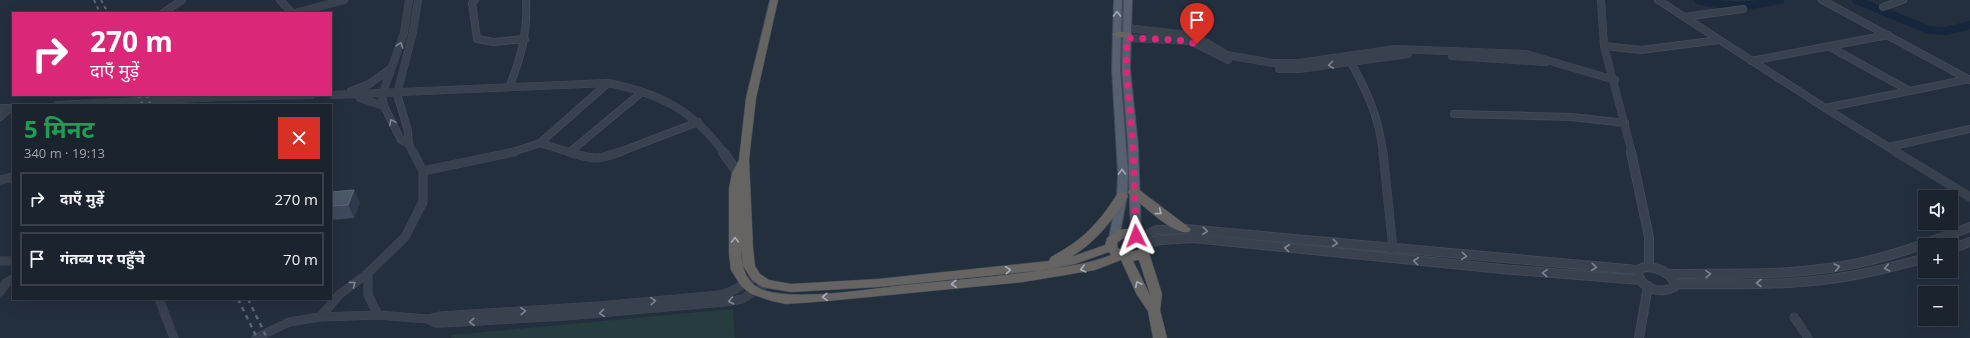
<!DOCTYPE html>
<html lang="hi">
<head>
<meta charset="utf-8">
<style>
	body { margin:0; font-family:"Open Sans","Noto Sans Devanagari",sans-serif; background:#282f3a; color:#f1f3f6; height:100vh; display:flex; flex-direction:column; font-size:15px; white-space:nowrap }
	* { box-sizing:border-box; margin:0 }
	p { font-size:13px; color:#a0a4aa }
	.icon { flex:none; width:22px; height:22px; fill:none; stroke:currentColor; stroke-width:2; stroke-linecap:round; stroke-linejoin:round }
	.map { position:relative; flex:1; overflow:hidden }
	.side { position:absolute; left:12px; top:104px; width:320px; height:196px; display:flex; flex-direction:column; background:#1b232e; border-radius:0px; box-shadow:0 4px 16px #0002,0 0 0 1px #39404a }
	.side>* { flex:none }
	.guide { position:absolute; left:12px; top:12px; width:320px; height:84px; border-radius:0px; box-shadow:0 4px 16px #0002,0 0 0 1px #39404a; background:#db2777; color:#fff; overflow:hidden }
	.fabs { position:absolute; left:1918px; top:190px; display:grid; gap:8px }
	.fabs a { display:grid; place-items:center; width:40px; height:40px; border-radius:0px; background:#1b232e; box-shadow:0 4px 16px #0002,0 0 0 1px #39404a; font-size:20px }
	.pin { position:absolute; display:grid; place-items:center; width:34px; height:34px; color:#fff; margin:-41px -17px; border-radius:50% 50% 50% 0; rotate:-45deg; box-shadow:0 0 4px #0007 }
	.pin .icon { rotate:45deg }
	.me { position:absolute; width:44px; margin:-22px; rotate:357deg; stroke-linejoin:round; filter:drop-shadow(0 0 3px #0008) }
	.turn { display:flex; align-items:center; gap:14px; height:84px; padding:0 12px; font-size:18px }
	.turn .icon { width:52px; height:52px; stroke-width:2.5 }
	.turn b { display:block; font-size:28px; line-height:34px }
	.round { display:grid; place-items:center; flex:none; width:42px; height:42px; border-radius:0px; background:#282f3a }
	.head { display:flex; align-items:center; justify-content:space-between; height:68px; padding:0 12px }
	h1 { font-size:24px; font-weight:700; line-height:30px; color:#1e9e55 }
	ul { padding:0; list-style:none }
	li { display:flex; align-items:center; gap:12px; height:54px; margin:0 8px 6px; padding:0 4px; border:2px solid #39404a; border-radius:0px }
	li div { flex:1 }
	li b { display:block; font-size:15px }
	li em { font-style:normal }
	.map>svg:first-child { display:block }
	.green { fill:#263c3f }
	.lines { fill:none; stroke-linecap:round; stroke-linejoin:round }
	.canal { stroke:#17263c; stroke-width:8 }
	.minor-far1-casing { stroke:#414a57; stroke-width:8 }
	.minor-casing { stroke:#414a57; stroke-width:9 }
	.tertiary-far1-casing { stroke:#414a57; stroke-width:8 }
	.tertiary-casing { stroke:#414a57; stroke-width:10 }
	.primary-casing { stroke:#414a57; stroke-width:2 }
	.trunk-casing { stroke:#434c59; stroke-width:1 }
	.minor-far1 { stroke:#38414e; stroke-width:6 }
	.minor { stroke:#38414e; stroke-width:8 }
	.tertiary-far1 { stroke:#38414e; stroke-width:7 }
	.tertiary { stroke:#38414e; stroke-width:8 }
	.primary { fill:#56606e; fill-rule:evenodd }
	.trunk { fill:#656462; fill-rule:evenodd }
	.rail-far1 { stroke:#5a6575; stroke-width:2; stroke-dasharray:3.5 3.5; stroke-linecap:butt }
	.rail { stroke:#5a6575; stroke-width:2.5; stroke-dasharray:4.5 4.5; stroke-linecap:butt }
	.wall { fill:#3f4b5c }
	.shaded-wall { fill:#2f3b4b }
	.building { fill:#4b5868; stroke:#5c6777 }
	.oneway { stroke:#a1aab7 }
	.oneway2 { stroke:#7c8592 }
	.oneway3 { stroke:#a8afba }
	.route { stroke:#db2777; stroke-width:7; stroke-dasharray:0 12.6 }
</style>
</head>
<body>
<div class="map">
<svg width="1970" height="338" viewBox="0 0 1970 338">
	<rect width="100%" height="100%" fill="#242f3e"/>
	<!-- green -->
	<path class="green" d="M733,309L735,338H451L452,335Z"/>
	<g class="lines">
		<!-- canal -->
		<path class="canal" d="M1698,0C1726,8 1752,7 1780,0
			M1856,0L1929,30L1946,31L1970,25"/>
		<!-- minor-far1 casing -->
		<g class="minor-far1-casing">
			<path id="minor-far1" d="M280,0L292,13
				M475,0L472,3L477,39L493,42L525,39
				M1658,0L1825,108L1898,153
				M1822,0L1970,80
				M1883,7L1903,0
				M163,13L182,0
				M1684,17L1743,9
				M1604,46L1641,50L1719,40
				M1830,47L1910,91
				M1348,57C1366,89 1379,116 1383,153
				M1751,61L1888,35
				M509,87C521,58 528,32 526,0
				M397,94L408,131L409,144
				M382,95L384,106L401,140L409,144L413,153
				M1825,108L1970,79
				M1454,114L1572,117L1625,123
				M0,117L10,108
				M540,143L572,153
				M1889,147L1970,129
				M571,151L642,92
				M510,153L540,143L608,83
				M617,153L698,122"/>
		</g>
		<!-- minor casing -->
		<g class="minor-casing">
			<path id="minor" d="M568,152C594,159 594,161 620,152
				M1383,152L1393,249
				M1896,152L1970,197
				M423,171L514,152
				M0,180L13,177
				M0,261H13
				M368,273V295L378,315
				M0,292L6,283L13,279
				M159,299L174,338
				M320,317L340,294L368,273L405,237L423,202V171L413,152
				M1794,317L1808,338
				M428,319L435,323H443L565,316L724,302L742,299L766,284
				M256,338L289,322L320,317L378,315L428,319L440,316L599,306L720,295L732,291L756,277"/>
		</g>
		<!-- tertiary-far1 casing -->
		<g class="tertiary-far1-casing">
			<path id="tertiary-far1" d="M1601,0L1604,46L1632,153
				M295,13L344,0
				M1127,28L1187,35L1198,38L1227,55L1273,63H1299L1396,49L1526,54L1615,80
				M1127,38L1190,41L1228,60
				M1452,56L1546,62
				M1279,69H1299L1408,54
				M351,91L369,84L390,69
				M397,94L413,32L418,0
				M333,95L608,83C659,93 693,110 724,153
				M382,95L404,33L409,0
				M360,98L384,106
				M57,105L220,97L311,95
				M0,108H13"/>
		</g>
		<!-- tertiary casing -->
		<g class="tertiary-casing">
			<path id="tertiary" d="M723,152L738,173L742,174
				M1631,152L1649,237V267
				M1140,238L1157,230L1185,229L1638,270
				M1145,244L1161,240L1193,238L1502,269L1640,280
				M1951,249L1970,242
				M1644,267C1656,267 1667,271 1674,281V287C1660,295 1638,288 1638,270Z
				M1669,274C1727,273 1785,276 1842,266C1886,259 1928,243 1970,227
				M1675,284C1727,284 1779,286 1830,279C1862,275 1894,267 1925,258
				M1639,338L1648,286"/>
		</g>
		<!-- primary casing -->
		<g class="primary-casing">
			<path id="primary" d="M1114,0H1122L1120,69L1128,173L1127,196L1119,238L1114,242L1109,238L1117,196L1118,173L1112,69Z
				M1124,0H1132L1130,69L1138,145L1141,236L1136,240L1131,236L1128,145L1122,69Z"/>
		</g>
		<!-- trunk casing -->
		<g class="trunk-casing">
			<path id="trunk" d="M770,0H778L756,98L749,159L753,248L755,266L760,274L769,280L791,284L878,279L1049,261L1051,257C1084,239 1097,225 1118,193L1122,192L1128,196C1112,221 1097,241 1071,257L1105,245L1107,238C1110,236 1114,233 1118,231C1131,225 1148,234 1152,247L1149,253L1162,294L1160,310L1167,338H1153L1148,311L1137,295L1121,260L1095,270L1023,282L827,301L786,304L772,301L751,294L741,286L731,270L729,254V189L732,173L739,160L746,98ZM1124,238L1136,241L1140,247L1138,250L1126,253L1118,248L1117,243ZM741,248L743,266L752,280L762,287L791,292L878,287L1044,270L1075,264L1109,252L1111,255C1091,263 1071,266 1049,269C1002,277 953,280 905,285C869,289 793,302 761,289C745,282 741,264 741,248ZM1139,260L1150,294V295L1133,261Z
				M1117,31L1130,33L1132,35L1127,38L1114,36L1112,34Z
				M1134,188L1138,189L1191,229L1189,232C1174,236 1142,204 1130,195L1128,192L1130,189Z"/>
		</g>
		<!-- minor-far1 -->
		<use href="#minor-far1" class="minor-far1"/>
		<!-- minor -->
		<use href="#minor" class="minor"/>
		<!-- tertiary-far1 -->
		<use href="#tertiary-far1" class="tertiary-far1"/>
		<!-- tertiary -->
		<use href="#tertiary" class="tertiary"/>
		<!-- primary -->
		<use href="#primary" class="primary"/>
		<!-- trunk -->
		<use href="#trunk" class="trunk"/>
		<!-- rail-far1 -->
		<path class="rail-far1" d="M94,0L100,13
			M101,0L108,13
			M138,95L143,105
			M146,95L151,105"/>
		<!-- rail -->
		<path class="rail" d="M238,299L257,338
			M248,299L267,338"/>
	</g>
	<!-- wall -->
	<path class="wall" d="M331,192L360,202L354,218L331,220Z"/>
	<!-- shaded-wall -->
	<path class="shaded-wall" d="M354,190L360,202L354,218L348,205Z"/>
	<!-- building -->
	<path class="building" d="M354,190L348,205L331,206V192Z"/>
	<!-- one-way arrows -->
	<defs><path id="oneway-chevron" d="M-2-3.5L2.5 0L-2 3.5" fill="none" stroke-width="1.6" stroke-linecap="round" stroke-linejoin="round"/></defs>
	<g class="oneway">
		<use href="#oneway-chevron" transform="translate(1117 14) rotate(-89)"/>
		<use href="#oneway-chevron" transform="translate(1122 172) rotate(-91)"/>
	</g>
	<g class="oneway2">
		<use href="#oneway-chevron" transform="translate(400 45) rotate(-72)"/>
		<use href="#oneway-chevron" transform="translate(1331 65) rotate(172)"/>
		<use href="#oneway-chevron" transform="translate(392 122) rotate(-117)"/>
		<use href="#oneway-chevron" transform="translate(1205 231) rotate(5)"/>
		<use href="#oneway-chevron" transform="translate(1335 243) rotate(6)"/>
		<use href="#oneway-chevron" transform="translate(1287 248) rotate(-174)"/>
		<use href="#oneway-chevron" transform="translate(1464 256) rotate(5)"/>
		<use href="#oneway-chevron" transform="translate(1416 261) rotate(-174)"/>
		<use href="#oneway-chevron" transform="translate(1594 267) rotate(5)"/>
		<use href="#oneway-chevron" transform="translate(1837 267) rotate(-11)"/>
		<use href="#oneway-chevron" transform="translate(1887 268) rotate(167)"/>
		<use href="#oneway-chevron" transform="translate(1545 273) rotate(-176)"/>
		<use href="#oneway-chevron" transform="translate(1708 274) rotate(-1)"/>
		<use href="#oneway-chevron" transform="translate(1759 283) rotate(180)"/>
		<use href="#oneway-chevron" transform="translate(353 284) rotate(-36)"/>
		<use href="#oneway-chevron" transform="translate(653 301) rotate(-5)"/>
		<use href="#oneway-chevron" transform="translate(731 301) rotate(168)"/>
		<use href="#oneway-chevron" transform="translate(523 311) rotate(-3)"/>
		<use href="#oneway-chevron" transform="translate(602 313) rotate(175)"/>
		<use href="#oneway-chevron" transform="translate(472 322) rotate(177)"/>
	</g>
	<g class="oneway3">
		<use href="#oneway-chevron" transform="translate(1159 212) rotate(37)"/>
		<use href="#oneway-chevron" transform="translate(735 240) rotate(-90)"/>
		<use href="#oneway-chevron" transform="translate(1083 269) rotate(167)"/>
		<use href="#oneway-chevron" transform="translate(1008 270) rotate(-6)"/>
		<use href="#oneway-chevron" transform="translate(954 284) rotate(175)"/>
		<use href="#oneway-chevron" transform="translate(1138 284) rotate(-116)"/>
		<use href="#oneway-chevron" transform="translate(825 297) rotate(176)"/>
	</g>
	<g class="lines">
		<!-- route -->
		<path class="route" d="M1136,236L1133,144L1126,70L1127,38L1178,40L1197,44"/>
	</g>
</svg>
<div class="fabs">
<a><svg class="icon" aria-label="sound" viewBox="0 0 24 24"><path d="M4 9h4l5-4v14l-5-4H4zM17 9q2 3 0 6"/></svg></a>
<a>+</a>
<a>−</a>
</div>
<div class="pin" style="left:1197px;top:44px;background:#d93025"><svg class="icon" aria-label="arrive" viewBox="0 0 24 24"><path d="M6 21V4h12l-3 4 3 4H6"/></svg></div>
<svg class="me" style="left:1136px;top:236px" viewBox="-20 -20 40 40"><path d="M0-17L14 15 0 8-14 15z" fill="#db2777" stroke="#fff" stroke-width="4"/></svg>
<div class="guide">
<div class="turn"><svg class="icon" aria-label="right" viewBox="0 0 24 24"><path d="M7 20v-9h11M14 6l5 5-5 5"/></svg><div><b>270 m</b>दाएँ मुड़ें</div></div>
</div>
<section class="side">
<div class="head"><div><h1>5 मिनट</h1><p>340 m · 19:13</p></div><a class="round" style="background:#d93025;color:#fff"><svg class="icon" aria-label="close" viewBox="0 0 24 24"><path d="M6 6l12 12M18 6L6 18"/></svg></a></div>
<ul>
<li><svg class="icon" aria-label="right" viewBox="0 0 24 24"><path d="M7 20v-9h11M14 6l5 5-5 5"/></svg><div><b>दाएँ मुड़ें</b></div><em>270 m</em></li>
<li><svg class="icon" aria-label="arrive" viewBox="0 0 24 24"><path d="M6 21V4h12l-3 4 3 4H6"/></svg><div><b>गंतव्य पर पहुँचे</b></div><em>70 m</em></li>
</ul>
</section>
</div>
</body>
</html>
